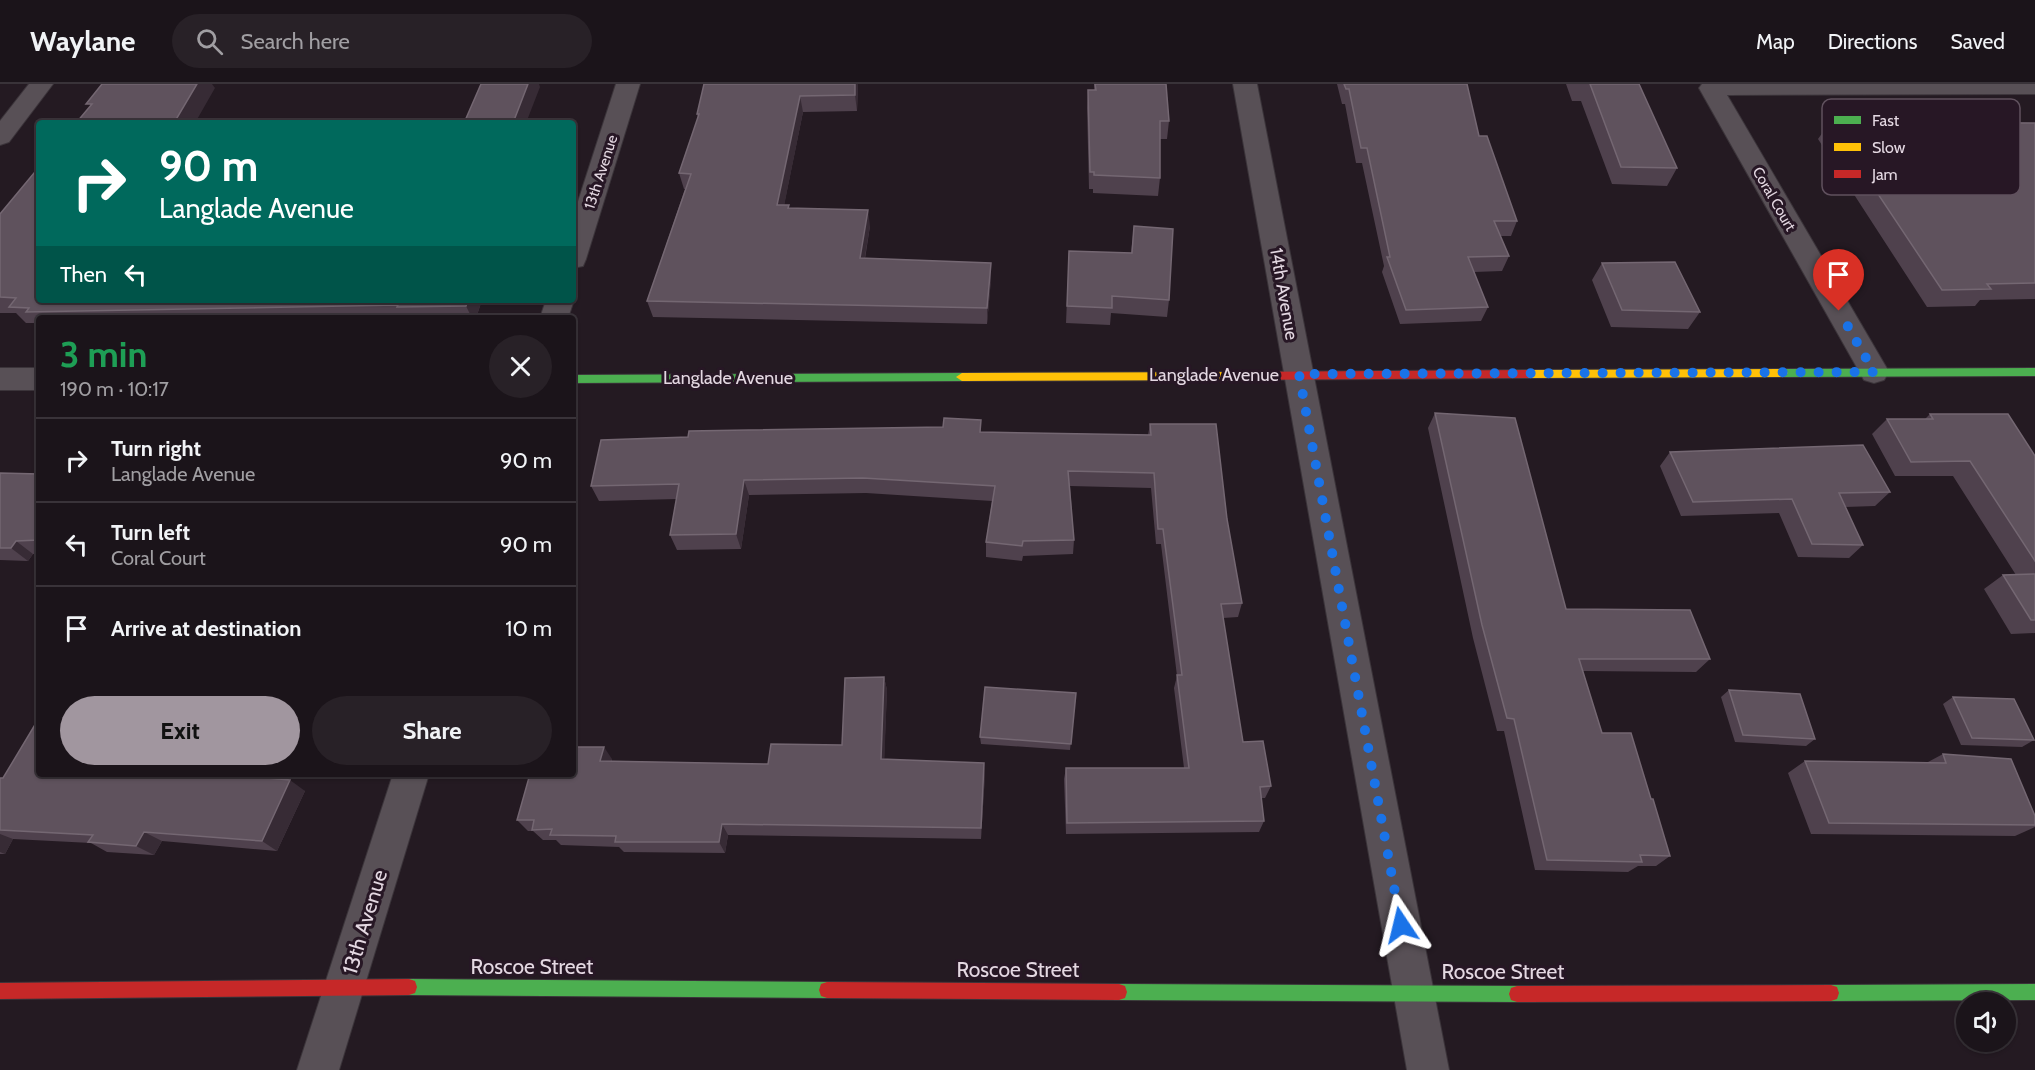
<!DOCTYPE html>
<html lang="en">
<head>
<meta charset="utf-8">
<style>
	body { margin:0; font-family:Cabin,sans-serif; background:#282127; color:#f1f3f6; height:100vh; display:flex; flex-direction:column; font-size:22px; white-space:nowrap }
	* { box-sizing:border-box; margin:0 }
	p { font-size:20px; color:#a09ea2 }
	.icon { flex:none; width:33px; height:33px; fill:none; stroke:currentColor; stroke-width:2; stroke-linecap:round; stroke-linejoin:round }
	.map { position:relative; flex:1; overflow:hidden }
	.panel { position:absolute; left:36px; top:231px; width:540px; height:462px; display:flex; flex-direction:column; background:#1b141a; border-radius:6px; box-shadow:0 2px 4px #0004,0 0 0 2px #393339 }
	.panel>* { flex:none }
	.banner { position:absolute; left:36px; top:36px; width:540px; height:183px; border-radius:6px; box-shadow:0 2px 4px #0004,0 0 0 2px #393339; background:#00695c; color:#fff; overflow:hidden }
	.fabs { position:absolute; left:1956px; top:908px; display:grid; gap:12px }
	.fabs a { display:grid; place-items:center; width:60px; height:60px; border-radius:50%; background:#1b141a; box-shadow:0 2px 4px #0004,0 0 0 2px #393339; font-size:30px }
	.pin { position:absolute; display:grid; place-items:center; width:51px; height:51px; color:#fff; margin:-62px -26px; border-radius:50% 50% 50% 0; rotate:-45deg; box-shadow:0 0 6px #0007 }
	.pin .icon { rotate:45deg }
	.me { position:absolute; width:66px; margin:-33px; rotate:350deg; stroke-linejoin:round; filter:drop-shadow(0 0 4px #0008) }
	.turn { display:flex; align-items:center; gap:21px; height:126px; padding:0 24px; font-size:27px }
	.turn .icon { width:78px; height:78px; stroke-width:2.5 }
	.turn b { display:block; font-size:42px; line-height:51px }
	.then { display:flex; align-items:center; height:57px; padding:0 24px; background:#0003; gap:12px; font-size:22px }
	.round { display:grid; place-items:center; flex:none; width:63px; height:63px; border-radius:32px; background:#282127 }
	.headline { display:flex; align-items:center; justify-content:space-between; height:102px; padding:0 24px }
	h1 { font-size:36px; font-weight:800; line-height:45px; color:#1e9e55 }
	.button { display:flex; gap:12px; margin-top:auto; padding:12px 24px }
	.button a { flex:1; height:69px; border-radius:36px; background:#a1969f; color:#111; font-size:24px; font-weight:800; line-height:69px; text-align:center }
	.button a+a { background:#282127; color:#f1f3f6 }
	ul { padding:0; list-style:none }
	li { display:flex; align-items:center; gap:18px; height:84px; padding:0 24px; border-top:2px solid #393339 }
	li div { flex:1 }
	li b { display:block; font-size:22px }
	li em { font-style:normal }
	header { display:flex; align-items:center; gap:36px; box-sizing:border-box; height:84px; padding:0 30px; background:#1b141a; border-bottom:2px solid #393339 }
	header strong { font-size:28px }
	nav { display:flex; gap:33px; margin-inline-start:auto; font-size:21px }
	.search { width:420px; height:54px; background:#282127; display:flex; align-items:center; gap:15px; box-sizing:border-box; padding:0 21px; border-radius:33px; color:#a09ea2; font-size:22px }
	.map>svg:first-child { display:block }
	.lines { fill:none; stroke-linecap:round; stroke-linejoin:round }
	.street-casing { stroke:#3b343a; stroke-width:2 }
	.fast-casing { stroke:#3b343a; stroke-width:2 }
	.slow-casing { stroke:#3b343a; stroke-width:2 }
	.jam-casing { stroke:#3b343a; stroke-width:2 }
	.street { fill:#585056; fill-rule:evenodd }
	.fast { fill:#4caf50; fill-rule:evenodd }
	.slow { fill:#ffc107; fill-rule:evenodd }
	.jam { fill:#c62828; fill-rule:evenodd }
	.wall { fill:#4f414d }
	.shaded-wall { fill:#372b35 }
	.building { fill:#5f525d; stroke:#746772; stroke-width:1.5 }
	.route { stroke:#1a73e8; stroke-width:10; stroke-dasharray:0 18 }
	.labels { text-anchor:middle; stroke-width:6; stroke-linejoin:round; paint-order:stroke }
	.far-street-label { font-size:15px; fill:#e4d8e2; stroke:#271725 }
	.street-label { font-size:18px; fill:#e4d8e2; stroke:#271725 }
	.near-street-label { font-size:21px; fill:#e4d8e2; stroke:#271725 }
	.key { fill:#271725; stroke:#60515e; stroke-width:1.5 }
	.key-label { font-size:16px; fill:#e4d8e2 }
</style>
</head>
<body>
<header>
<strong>Waylane</strong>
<div class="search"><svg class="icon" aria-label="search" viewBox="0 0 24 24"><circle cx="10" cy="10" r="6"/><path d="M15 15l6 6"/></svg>Search here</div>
<nav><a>Map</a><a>Directions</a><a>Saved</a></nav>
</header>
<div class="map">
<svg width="2035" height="986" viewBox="0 0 2035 986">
	<rect width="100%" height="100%" fill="#241a22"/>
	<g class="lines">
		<!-- street casing -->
		<g class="street-casing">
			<path id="street" d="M29,0H53L9,58L0,61V37Z
				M616,0H640L586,175L583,182L573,184V133Z
				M1233,0H1257L1449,986H1407Z
				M1702,0H2035V10L1727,11L1889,288L1884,296L1874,299L1864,296L1699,4Z
				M573,215L574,216L568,234H540L546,216Z
				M0,284H39V306H0Z
				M393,690H429L339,986H297Z"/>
		</g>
		<!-- fast casing -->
		<g class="fast-casing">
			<path id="fast" d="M2035,284V292L1782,293L1776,289L1782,285Z
				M962,289L968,293L962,297L573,299V291Z
				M409,895L827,898L833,900L835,906L833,912L827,914L409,911L403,909L401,903L403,897Z
				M1119,900L1517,902L1523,904L1525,910L1523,916L1517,918L1119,916L1113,914L1111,908L1113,902Z
				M2035,900V916L1831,917L1825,915L1823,909L1825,903L1831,901Z"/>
		</g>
		<!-- slow casing -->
		<g class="slow-casing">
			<path id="slow" d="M1782,285L1788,289L1782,293L1528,294L1522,290L1528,286Z
				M1245,288L1251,292L1245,296L962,297L956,293L962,289Z"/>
		</g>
		<!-- jam casing -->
		<g class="jam-casing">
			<path id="jam" d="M1528,286L1534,290L1528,294L1245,296L1239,292L1245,288Z
				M409,895L415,897L417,903L415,909L409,911L0,915V899Z
				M827,898L1119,900L1125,902L1127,908L1125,914L1119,916L827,914L821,912L819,906L821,900Z
				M1831,901L1837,903L1839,909L1837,915L1831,917L1517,918L1511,916L1509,910L1511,904L1517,902Z"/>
		</g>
		<!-- street -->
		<use href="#street" class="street"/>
		<!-- fast -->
		<use href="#fast" class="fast"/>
		<!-- slow -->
		<use href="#slow" class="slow"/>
		<!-- jam -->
		<use href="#jam" class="jam"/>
	</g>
	<!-- wall -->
	<path class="wall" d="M704,0H858L857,27L803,28L784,121H789V124L870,142L865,175L991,195L987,240L653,233L647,217L685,105H684L679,89L698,34L697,30Z
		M1094,0H1166L1169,37L1167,55H1160V94L1158,112L1093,109V105H1089L1087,24L1088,6H1094Z
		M1337,0H1467L1479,52L1517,137L1511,152H1500L1509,172L1502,187L1474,188L1488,223L1481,237L1400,240L1382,188L1384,182L1362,79H1356L1345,20H1342Z
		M1566,0H1639L1677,84L1667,102L1612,100L1581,17H1572Z
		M1830,38L2035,39V215L1980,216L1975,222L1927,223L1818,55Z
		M0,130L39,216H482L476,234H39V241L37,239H26L16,229H0Z
		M1134,142L1169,216L1167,233L1111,229L1110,241L1066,239L1069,167L1131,169Z
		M1602,179L1700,228L1688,245L1611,243L1592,196Z
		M1435,329L1566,525L1710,575L1696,588L1583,587L1602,649L1651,715L1670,772L1656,782H1638L1628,788L1535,786L1504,647H1497L1473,554L1428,344Z
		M1930,330L2035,372V549L2011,550L1984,505L2003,491H2016L1953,392H1895L1872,350L1887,335H1925Z
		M1150,340L1227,435L1242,519L1238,533L1223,534L1243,658L1271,702L1265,714H1261L1264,737L1259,748L1066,750L1064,695L1066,684H1184L1174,604L1177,592L1161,460H1156L1151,404L1070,402L1074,456L1073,470L1023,472L1022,477L986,473V458L992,417L866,409L749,411L741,465L677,466L670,451L677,415L599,417L591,402L982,348L1148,351Z
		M1670,368L1890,408L1875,422L1845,423L1863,461L1849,474L1798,473L1779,429L1681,432L1660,382Z
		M0,389L39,390V470H33L28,477L0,476Z
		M884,593L887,606L884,675L985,690L981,755L728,751L725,769L624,768L619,763L561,761L556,756H543L533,747H528L517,736L612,675V677L768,680L842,661Z
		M1729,606L1815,655L1806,662L1735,658L1721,613Z
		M1076,609L1070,666L981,660L980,653Z
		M1953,613L2034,656L2022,663L1961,661L1943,620Z
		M1943,670L2035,732V743L2015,752L1811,750L1788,689L1805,677L1928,678Z
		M39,690L272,695L305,707L277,767L162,757L154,771L107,768L91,759L13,755L5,770H0V694Z"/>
	<!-- shaded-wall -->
	<path class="shaded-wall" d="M197,0H212L215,4L195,39H174Z
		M528,0H539L540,3L526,39H513Z
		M855,0H858L857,27L855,11Z
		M800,12L803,28L781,137L777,121Z
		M868,126L870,142L862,190L860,174Z
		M991,179V195L987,240V224Z
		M468,216H482L476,234H472L466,222Z
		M744,396L749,411L741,465L736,450Z
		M16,457L33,470L28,477L11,464Z
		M884,593L887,606L884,687L881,675Z
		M604,663L612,675L609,689L600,677Z
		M984,679L985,690L981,755V744Z
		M254,690H274L268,704L253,693Z
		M290,696L305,707L277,767L262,757Z
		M722,740L728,751L725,769L719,758Z
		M144,748L162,757L154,771L136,762Z
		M0,750L13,755L5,770L0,768Z"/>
	<!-- building -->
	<path class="building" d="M102,0H197L174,39H76L92,20H86Z
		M481,0H528L513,39H464Z
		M704,0H855V11L800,12L777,121H789L788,124L868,126L860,174L991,179L987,224L647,217L691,90L679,89L699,30H697Z
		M1095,0H1166L1169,37H1160V94L1094,91V88H1090L1088,6H1096Z
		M1344,0H1467L1479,52H1487L1517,137H1494L1509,172L1468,173L1488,223L1406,226L1387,173H1390L1367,64H1361L1349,5H1346Z
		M1590,0H1639L1677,84L1621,83Z
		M1830,38L2035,39V199L1987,200L1991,205L1942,206Z
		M39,83V216H468L466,222L397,223L398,221L26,228L29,224L9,223L16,214L0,213V130Z
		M1134,142L1173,145L1169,216L1112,212V224L1067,222L1069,167L1132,169Z
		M1675,178L1700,228L1622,226L1602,179Z
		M1435,329L1515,334L1566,525L1690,526L1710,575H1579L1602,649H1631L1651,715H1653L1670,772L1640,771L1642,778L1547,776L1514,635L1507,634L1482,541Z
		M1930,330H2008L2035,372V477L1970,377L1911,378L1887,335H1933Z
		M944,334L981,336L980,348L1151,351L1150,340H1216L1227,435L1242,519L1221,520L1243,658L1263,657L1271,702L1260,703L1264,737L1067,739L1066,684H1189L1177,591H1182L1163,445H1158L1154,389L1068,387L1074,456L1023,457L1022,462L986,458L995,402L863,394L744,396L736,450L670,451L679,400L591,402L601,356L688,353L689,347L943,343Z
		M1863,361L1890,408L1839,409L1863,461L1812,460L1792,415L1693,418L1670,368Z
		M0,389L39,390V456L16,457L11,464H0Z
		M2035,490V536H2031L2003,491Z
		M884,593L881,675L984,679L981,744L722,740L719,758H615L616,752L550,751L552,745L532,746L534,736H517L530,690H573V663H604L600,677L768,680L771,660L842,661L845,594Z
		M985,603L1076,609L1071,660L980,653Z
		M1729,606L1800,610L1815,655L1743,651Z
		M1953,613L2014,615L2034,656L1972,654Z
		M39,634V690H254L253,693L290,696L262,757L144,748L136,762L88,758L93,751L0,746V694H3Z
		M1943,670L2011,675L2035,732V741L1829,739L1805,677L1946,679Z"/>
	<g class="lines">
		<!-- route -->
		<path class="route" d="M1401,841L1299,290L1874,288L1839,227"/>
	</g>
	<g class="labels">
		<!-- far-street labels -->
		<g class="far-street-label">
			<text transform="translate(601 88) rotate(-72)" y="5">13th Avenue</text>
			<text transform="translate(1774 115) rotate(60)" y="5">Coral Court</text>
		</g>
		<!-- street labels -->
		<g class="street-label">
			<text transform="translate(1284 210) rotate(80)" y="6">14th Avenue</text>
			<text x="1214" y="297">Langlade Avenue</text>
			<text x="728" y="300">Langlade Avenue</text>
		</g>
		<!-- near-street labels -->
		<g class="near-street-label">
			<text transform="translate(365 838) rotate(-73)" y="7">13th Avenue</text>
			<text x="532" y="890">Roscoe Street</text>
			<text x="1018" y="893">Roscoe Street</text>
			<text x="1503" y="895">Roscoe Street</text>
		</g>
	</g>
	<!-- legend -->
	<rect x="1822" y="15" width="198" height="96" rx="9" class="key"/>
	<rect x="1834" y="32" width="27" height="8" fill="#4caf50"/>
	<rect x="1834" y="59" width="27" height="8" fill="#ffc107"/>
	<rect x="1834" y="86" width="27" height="8" fill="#c62828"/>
	<g class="key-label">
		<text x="1872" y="42">Fast</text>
		<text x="1872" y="69">Slow</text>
		<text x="1872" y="96">Jam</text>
	</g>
</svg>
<div class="fabs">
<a><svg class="icon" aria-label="sound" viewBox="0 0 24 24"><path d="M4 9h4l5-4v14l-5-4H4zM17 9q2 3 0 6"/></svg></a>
</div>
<div class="pin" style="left:1839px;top:227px;background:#d93025"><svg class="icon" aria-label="arrive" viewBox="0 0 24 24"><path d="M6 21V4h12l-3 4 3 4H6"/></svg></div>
<svg class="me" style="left:1401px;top:841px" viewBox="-20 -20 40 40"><path d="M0-17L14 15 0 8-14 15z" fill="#1a73e8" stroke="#fff" stroke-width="4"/></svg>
<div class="banner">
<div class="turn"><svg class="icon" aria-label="right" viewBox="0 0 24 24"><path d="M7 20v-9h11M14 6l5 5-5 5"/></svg><div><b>90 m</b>Langlade Avenue</div></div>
<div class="then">Then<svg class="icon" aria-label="left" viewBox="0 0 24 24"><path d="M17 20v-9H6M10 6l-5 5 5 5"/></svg></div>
</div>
<section class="panel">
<div class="headline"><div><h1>3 min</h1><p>190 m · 10:17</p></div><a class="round"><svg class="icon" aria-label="close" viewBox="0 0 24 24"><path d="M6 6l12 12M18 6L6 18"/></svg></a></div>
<ul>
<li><svg class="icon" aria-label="right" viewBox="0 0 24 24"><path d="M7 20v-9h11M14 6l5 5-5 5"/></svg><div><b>Turn right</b><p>Langlade Avenue</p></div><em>90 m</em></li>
<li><svg class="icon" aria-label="left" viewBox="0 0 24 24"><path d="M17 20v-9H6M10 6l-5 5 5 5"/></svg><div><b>Turn left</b><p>Coral Court</p></div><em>90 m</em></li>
<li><svg class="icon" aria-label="arrive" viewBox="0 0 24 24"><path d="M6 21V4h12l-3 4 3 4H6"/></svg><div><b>Arrive at destination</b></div><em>10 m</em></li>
</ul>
<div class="button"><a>Exit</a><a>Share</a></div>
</section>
</div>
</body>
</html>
